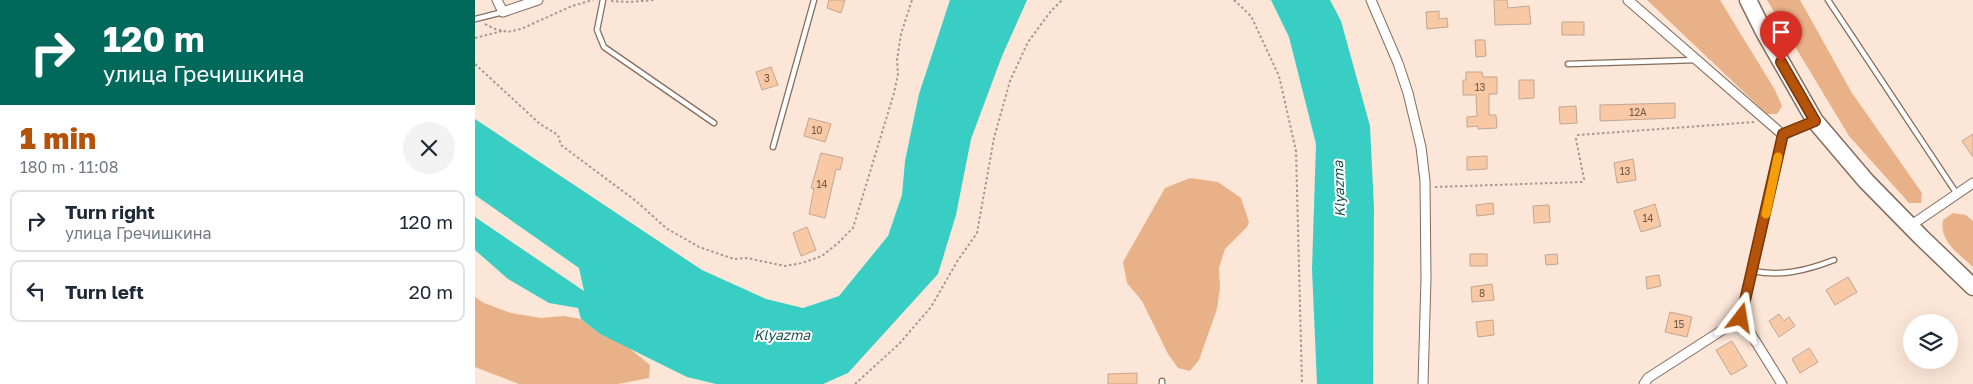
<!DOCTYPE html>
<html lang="en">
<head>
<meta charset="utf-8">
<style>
	body { margin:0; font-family:"Golos Text",sans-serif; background:#f2f2f3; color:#1f2937; height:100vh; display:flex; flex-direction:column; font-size:19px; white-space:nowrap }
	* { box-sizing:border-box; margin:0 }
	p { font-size:16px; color:#747a83 }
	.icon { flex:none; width:28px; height:28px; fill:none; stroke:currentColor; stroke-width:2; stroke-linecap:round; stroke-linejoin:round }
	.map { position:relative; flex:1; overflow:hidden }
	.side { display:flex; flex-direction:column; background:#fff; width:475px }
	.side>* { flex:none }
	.top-card { background:#00695c; color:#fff; overflow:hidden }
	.fabs { position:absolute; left:1428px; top:314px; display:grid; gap:10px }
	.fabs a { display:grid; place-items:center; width:55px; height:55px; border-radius:50%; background:#fff; box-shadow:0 5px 20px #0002; font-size:25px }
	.pin { position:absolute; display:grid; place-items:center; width:42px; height:42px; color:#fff; margin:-51px -21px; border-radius:50% 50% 50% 0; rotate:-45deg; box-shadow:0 0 5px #0007 }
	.pin .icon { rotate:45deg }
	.me { position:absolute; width:55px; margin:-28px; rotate:14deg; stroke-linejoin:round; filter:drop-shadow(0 0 4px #0008) }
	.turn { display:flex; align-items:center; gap:18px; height:105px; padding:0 20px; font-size:22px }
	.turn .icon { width:65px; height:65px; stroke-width:2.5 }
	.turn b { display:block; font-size:35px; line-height:42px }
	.round { display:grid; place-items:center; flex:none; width:52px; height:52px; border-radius:26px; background:#f2f2f3 }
	.head { display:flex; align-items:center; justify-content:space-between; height:85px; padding:0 20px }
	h1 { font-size:30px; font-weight:800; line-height:38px; color:#b45309 }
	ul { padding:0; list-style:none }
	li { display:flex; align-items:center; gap:15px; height:62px; margin:0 10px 8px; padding:0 10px; border:2px solid #e0e1e3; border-radius:10px }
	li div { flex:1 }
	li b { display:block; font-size:19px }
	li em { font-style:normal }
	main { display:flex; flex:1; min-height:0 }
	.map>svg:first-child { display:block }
	.green { fill:#e9b187 }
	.water { fill:#39cec4 }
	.building { fill:#f9c8a4; stroke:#c0a795 }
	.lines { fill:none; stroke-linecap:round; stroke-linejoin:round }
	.lane-casing { stroke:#846d5c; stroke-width:7 }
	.street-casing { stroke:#846d5c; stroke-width:11 }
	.highway-casing { stroke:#846d5c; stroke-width:19 }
	.path { stroke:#a9988c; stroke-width:2; stroke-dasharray:2.5 2.5; stroke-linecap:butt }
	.lane { stroke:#fff; stroke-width:4.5 }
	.street { stroke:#fff; stroke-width:9 }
	.highway { stroke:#fff; stroke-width:16 }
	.route-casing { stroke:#753606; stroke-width:12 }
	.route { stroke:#b45309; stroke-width:9 }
	.slow { stroke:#f59e0b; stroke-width:9 }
	.labels { text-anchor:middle; stroke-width:4; stroke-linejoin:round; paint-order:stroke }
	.number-label { font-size:10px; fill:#6e5a4b }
	.water-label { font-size:14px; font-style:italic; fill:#1b5652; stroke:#fff }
</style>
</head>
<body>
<main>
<section class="side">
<div class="top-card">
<div class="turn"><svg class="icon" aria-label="right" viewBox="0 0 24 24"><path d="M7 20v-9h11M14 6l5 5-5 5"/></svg><div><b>120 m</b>улица Гречишкина</div></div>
</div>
<div class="head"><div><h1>1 min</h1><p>180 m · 11:08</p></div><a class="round"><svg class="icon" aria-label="close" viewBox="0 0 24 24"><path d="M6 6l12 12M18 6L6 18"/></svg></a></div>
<ul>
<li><svg class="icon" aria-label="right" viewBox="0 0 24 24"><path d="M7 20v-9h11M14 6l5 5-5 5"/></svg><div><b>Turn right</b><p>улица Гречишкина</p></div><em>120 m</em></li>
<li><svg class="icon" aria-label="left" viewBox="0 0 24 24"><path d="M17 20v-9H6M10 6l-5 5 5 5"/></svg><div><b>Turn left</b></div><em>20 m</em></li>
</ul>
</section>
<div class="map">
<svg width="1498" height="384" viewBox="0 0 1498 384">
	<rect width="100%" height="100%" fill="#fce6d7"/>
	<!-- green -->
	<path class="green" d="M1172,0H1245L1300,90L1307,106L1302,114H1292Z
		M1292,0H1325L1377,93L1447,193L1446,203H1434L1374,136Z
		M715,178L743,182L766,198L774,222L772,227L750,249L744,268L745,288L742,309L724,360L715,371L703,368L693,354L667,301L652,283L648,262L690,188Z
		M1478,213L1491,215L1498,221V267C1484,254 1464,241 1468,220Z
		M0,297L9,303L36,313L66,318L89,316L106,319L125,334L154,348L175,365L174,378L143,384H44L0,367Z"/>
	<!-- water -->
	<path class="water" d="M475,0H552L527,56L496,139L481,215L463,274L373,373L348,384H241L212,377L125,334L106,319L103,308L74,303L33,279L0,250V217L109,291L104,268L0,195V119L227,270L291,299L328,308L364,296L413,236L427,195L430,161L444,94Z
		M796,0H855L866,21L895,126L899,208L898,384H842L837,269L841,144L814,37Z"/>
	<!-- building -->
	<path class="building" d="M354,0H370L366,13L352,8Z
		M1019,0H1032L1033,8L1054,6L1056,24L1020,25Z
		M964,11V19L972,18L973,27L952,29L951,12Z
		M1087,22H1109V35H1087Z
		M1000,40H1010L1011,56L1001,57Z
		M296,67L303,85L287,90L281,72Z
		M991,72H1007L1008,77H1022V94H1014V115H1021L1022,128L1003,129V126L992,127V117L1002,116L1001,95H988V80H991Z
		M1044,80H1059V98L1044,99Z
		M1200,103V118L1125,121V105Z
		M1101,106L1102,123L1085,124L1084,107Z
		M334,118L356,124L350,142L329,136Z
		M1498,134V157L1487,141Z
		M346,153L368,158L365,170L361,169L350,218L334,214L339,189L336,188Z
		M1012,156V169L992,170V157Z
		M1158,159L1161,180L1142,183L1139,163Z
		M1018,203L1019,214L1002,216L1001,205Z
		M1180,204L1186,226L1166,232L1159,211Z
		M1074,205L1075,222L1059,223L1058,206Z
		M332,227L341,250L326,256L318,233Z
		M995,254H1012V266H995Z
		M1082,254L1083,264L1071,265L1070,255Z
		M1184,275L1186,286L1172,289L1171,277Z
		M1373,277L1382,292L1360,305L1351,290Z
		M1017,284L1019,300L997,302L996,287Z
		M1195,312L1217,317L1212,337L1190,332Z
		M1304,314L1309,321L1314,317L1320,326L1304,337L1294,321Z
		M1018,320L1019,335L1003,337L1001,322Z
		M1257,341L1272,366L1256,375L1241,350Z
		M1334,348L1343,362L1325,373L1317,359Z
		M662,373V384H633V374Z"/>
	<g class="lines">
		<!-- lane casing -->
		<g class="lane-casing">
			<path id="lane" d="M128,0L122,30L129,47L239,123
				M1353,0L1482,194
				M0,19L28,12
				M1093,64L1221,60
				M298,147L339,0
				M1278,271C1306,277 1333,270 1359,260
				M687,381V384"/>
		</g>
		<!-- street casing -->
		<g class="street-casing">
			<path id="street" d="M22,0L28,12L63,0
				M896,0L923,63L933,93L946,147L950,181L951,278L948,384
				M1153,0L1308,135
				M1435,226L1498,183
				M1266,318L1307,384
				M1169,384L1173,378L1266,318L1308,135L1340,121"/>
		</g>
		<!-- highway casing -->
		<g class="highway-casing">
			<path id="highway" d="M1273,0L1289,32L1340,121L1391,181L1446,237L1498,287"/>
		</g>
		<!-- path -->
		<path class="path" d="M759,0L776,16L804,76L821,151L827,384
			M136,1L154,2L180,0
			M10,24L20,29L33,32L46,29L97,6L118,0
			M0,38L27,31
			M0,64L65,124L83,135L86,145L161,201L191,228L224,247L259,259L272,258L310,266L327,263L347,256L363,243L378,228L419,93L423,74L422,60L426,34L437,0
			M960,187L1107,182L1109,179L1101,139L1103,135L1280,122
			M380,384L424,344L456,307L483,260L502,233L519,138L535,81L553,42L576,11L587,0"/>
		<!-- lane -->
		<use href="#lane" class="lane"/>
		<!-- street -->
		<use href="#street" class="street"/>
		<!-- highway -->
		<use href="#highway" class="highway"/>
	</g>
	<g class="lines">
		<!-- route casing -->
		<g class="route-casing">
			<path id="route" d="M1266,318L1308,134L1340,121L1306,62"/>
		</g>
		<!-- route -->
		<use href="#route" class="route"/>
		<!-- slow -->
		<path class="slow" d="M1291,214L1303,157"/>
	</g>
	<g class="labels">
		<!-- number labels -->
		<g class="number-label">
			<text x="292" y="82">3</text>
			<text x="1005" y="91">13</text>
			<text x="1163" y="116">12А</text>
			<text x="342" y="134">10</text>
			<text x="1150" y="175">13</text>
			<text x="347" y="188">14</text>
			<text x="1173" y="222">14</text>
			<text x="1007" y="297">8</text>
			<text x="1204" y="328">15</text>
		</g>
		<!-- water labels -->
		<g class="water-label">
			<text transform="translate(864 189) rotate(-92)" y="5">Klyazma</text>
			<text x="307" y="340">Klyazma</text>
		</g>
	</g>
</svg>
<div class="fabs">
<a><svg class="icon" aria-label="layers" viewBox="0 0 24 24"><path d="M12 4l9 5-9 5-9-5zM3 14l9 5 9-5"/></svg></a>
</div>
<div class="pin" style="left:1306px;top:62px;background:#d93025"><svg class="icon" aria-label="arrive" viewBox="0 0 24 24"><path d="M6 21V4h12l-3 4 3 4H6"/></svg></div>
<svg class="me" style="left:1266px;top:318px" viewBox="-20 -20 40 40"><path d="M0-17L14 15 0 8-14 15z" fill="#b45309" stroke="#fff" stroke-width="4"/></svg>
</div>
</main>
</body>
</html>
